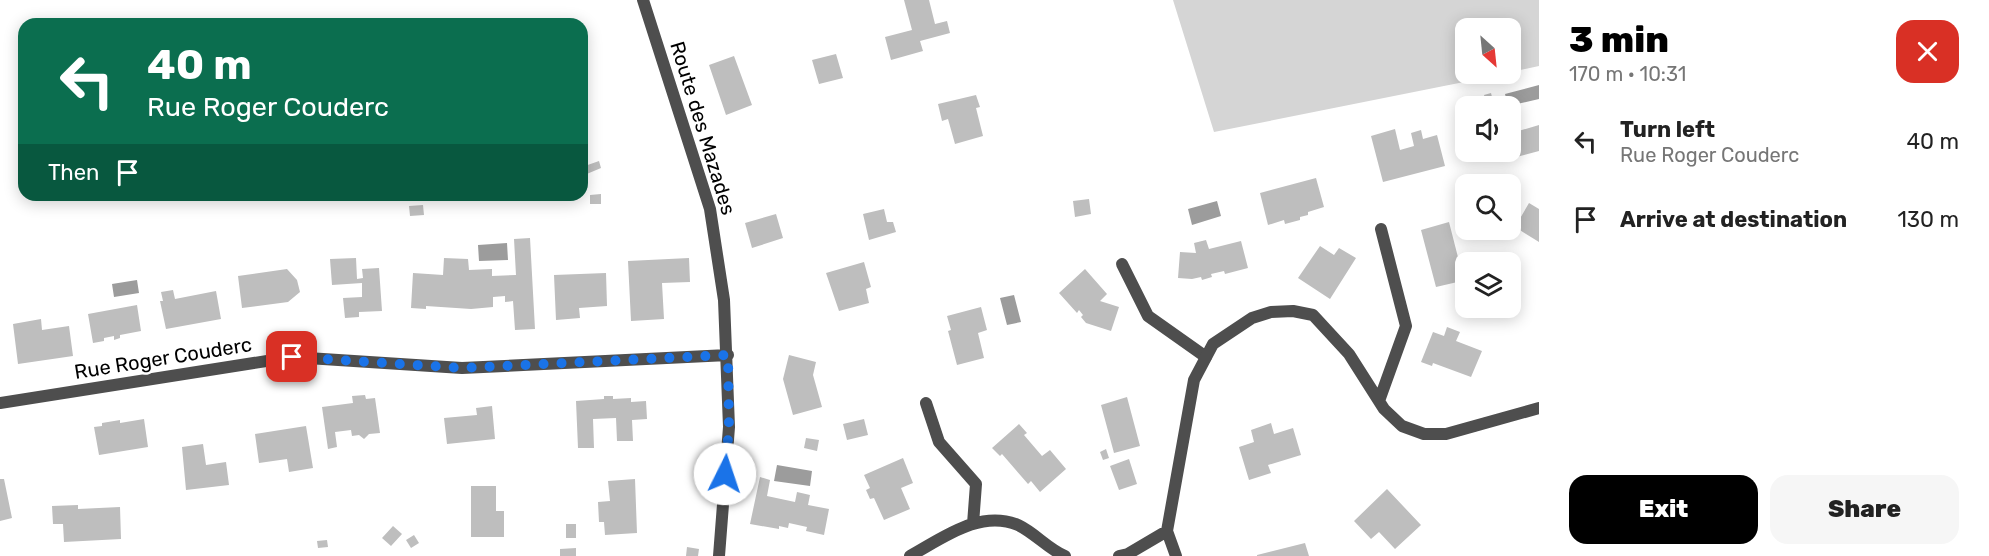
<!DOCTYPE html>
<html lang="en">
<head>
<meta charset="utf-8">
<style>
	body { margin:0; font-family:Rubik,sans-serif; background:#f6f6f6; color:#222; height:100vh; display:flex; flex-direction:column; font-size:22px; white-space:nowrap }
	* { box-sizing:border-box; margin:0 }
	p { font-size:20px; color:#767676 }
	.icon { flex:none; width:33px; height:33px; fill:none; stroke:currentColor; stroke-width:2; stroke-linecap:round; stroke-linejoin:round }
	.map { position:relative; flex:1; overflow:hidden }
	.details { display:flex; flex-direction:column; background:#fff; width:450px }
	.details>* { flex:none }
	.hud { position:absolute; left:18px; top:18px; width:570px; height:183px; border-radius:18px; box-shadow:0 3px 15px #0003; background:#0b6e4f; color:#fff; overflow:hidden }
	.needle { width:39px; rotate:153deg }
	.controls { position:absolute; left:1455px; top:18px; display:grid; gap:12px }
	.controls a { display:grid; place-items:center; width:66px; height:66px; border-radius:12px; background:#fff; box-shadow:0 3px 15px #0003; font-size:30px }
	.pin { position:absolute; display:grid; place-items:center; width:51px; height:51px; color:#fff; margin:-26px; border-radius:12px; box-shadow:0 3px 9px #0006 }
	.me { position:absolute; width:66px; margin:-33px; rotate:4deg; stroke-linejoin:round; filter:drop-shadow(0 0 4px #0008) }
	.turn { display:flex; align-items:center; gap:21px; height:126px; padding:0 30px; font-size:27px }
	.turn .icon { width:78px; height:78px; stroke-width:2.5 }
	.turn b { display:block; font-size:42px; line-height:51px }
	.then { display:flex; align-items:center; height:57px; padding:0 30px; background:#0003; gap:12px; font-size:22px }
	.round { display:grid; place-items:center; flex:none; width:63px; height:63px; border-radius:18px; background:#f6f6f6 }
	.headline { display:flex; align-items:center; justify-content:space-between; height:102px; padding:0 30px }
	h1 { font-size:36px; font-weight:800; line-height:45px; color:#000 }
	.action { display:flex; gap:12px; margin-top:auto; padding:12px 30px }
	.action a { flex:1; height:69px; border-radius:18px; background:#000; color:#fff; font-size:24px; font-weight:800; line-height:69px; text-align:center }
	.action a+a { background:#f6f6f6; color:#222 }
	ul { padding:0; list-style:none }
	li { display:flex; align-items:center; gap:18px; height:78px; padding:0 30px }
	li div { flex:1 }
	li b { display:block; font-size:22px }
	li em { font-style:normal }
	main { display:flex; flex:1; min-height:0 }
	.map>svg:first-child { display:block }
	.green { fill:#d5d5d5 }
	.water { fill:#9c9c9c }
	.building { fill:#bebebe }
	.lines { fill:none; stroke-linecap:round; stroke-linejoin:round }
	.service { stroke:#4e4e4e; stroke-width:12 }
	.minor { stroke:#4e4e4e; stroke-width:12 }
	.route { stroke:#1a73e8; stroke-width:10; stroke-dasharray:0 18 }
	.labels { text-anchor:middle; stroke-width:5; stroke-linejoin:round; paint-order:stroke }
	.street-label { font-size:20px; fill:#000; stroke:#fff }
</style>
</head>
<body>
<main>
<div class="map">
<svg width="1539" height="556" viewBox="0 0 1539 556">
	<rect width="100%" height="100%" fill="#fff"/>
	<!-- green -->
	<path class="green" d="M1173,0H1539V66L1511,72L1510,28H1466V74H1504L1214,132Z"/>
	<!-- water -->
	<path class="water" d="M1539,85V99L1508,106L1505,94Z
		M1217,201L1221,216L1192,225L1188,209Z
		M507,243L508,260L479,261L478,245Z
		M137,280L139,293L114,297L112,284Z
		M1014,295L1021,322L1007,325L1000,298Z
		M777,465L812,471L810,486L774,481Z"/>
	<!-- building -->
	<path class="building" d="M904,0H929L935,24L947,21L950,33L920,41L923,51L891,60L885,37L912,30Z
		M836,54L843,78L819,84L812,60Z
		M734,56L752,105L726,115L709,65Z
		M1491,93L1494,105L1487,106L1484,95Z
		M976,95L980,107L976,108L983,136L955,144L948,119L942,121L938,104Z
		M1510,118L1515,132L1539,125V151L1501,161L1499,152H1510Z
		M1395,129L1400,150L1414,146L1411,133L1421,130L1423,139L1437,135L1445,166L1383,182L1371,136Z
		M599,161L601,168L582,176V167Z
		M1316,178L1324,207L1308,212V215L1300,217V220L1285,224L1284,220L1268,225L1260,193Z
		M601,194V204H590V195Z
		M1089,199L1091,214L1075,217L1073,201Z
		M1529,203L1539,209V242L1515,227Z
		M423,205L424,215L410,216L409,206Z
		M884,209L887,222H893L896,232L869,240L863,214Z
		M776,214L783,238L752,248L745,223Z
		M1449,222L1461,269L1465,268L1466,280L1436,287L1421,230Z
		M530,238L535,329L515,330L513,301L505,302V296L493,297V307L471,309L426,306V309L411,308L413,273L443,275L444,258L468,259L469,270L492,269V276L516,275L514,239Z
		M1206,240L1209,249L1241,241L1248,268L1225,274L1224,271L1211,274L1212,277L1202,280L1201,277L1192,279L1178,278L1180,252L1196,253L1194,243Z
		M1320,246L1334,255L1339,248L1356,258L1330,299L1298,278Z
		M356,258L357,279L363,278L362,269L379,268L382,311L359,312V317L345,318L343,298L362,297V283L332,285L330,259Z
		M689,258L690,282L662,283L664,319L631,321L628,261Z
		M864,262L871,287L866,289L869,303L839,311L826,273Z
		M287,269L297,280L300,292L288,302L242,308L238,276Z
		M1085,269L1107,294L1100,301L1119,307L1111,331L1086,323L1081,317L1083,315L1079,310L1077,313L1059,293Z
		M606,273L607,306L579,308L580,318L556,320L554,275Z
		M173,290L175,299L216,291L221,319L166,329L160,301H163L161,292Z
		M137,305L141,331L120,335V338L114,340V336L104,338V341L93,343L88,314Z
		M981,307L987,330L978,333L984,358L957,365L948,331L951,330L947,316Z
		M41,319L42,330L69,326L73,356L18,364L13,324Z
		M1447,327L1460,332L1456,341L1482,351L1471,377L1433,363L1432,366L1421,362L1433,332L1444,336Z
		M789,355L816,362L813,375L822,407L793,415L783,379Z
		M365,395L366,399L375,398L380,433L369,434L364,439L359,435L352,436L351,430L335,432L337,447L328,449L322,407L353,403L352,396Z
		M604,396H613V399L631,398V402L646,401L647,419L632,420L633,441H617L616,418L593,419L594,448H578L576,401L604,399Z
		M1127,397L1140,446L1114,453L1101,405Z
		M492,406L495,439L447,444L444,418L477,415L476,408Z
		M144,419L148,447L99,455L94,427L102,426V423L120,420V423Z
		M864,419L868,435L847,440L843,424Z
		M1271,423L1274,434L1293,428L1301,455L1268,465L1271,473L1249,480L1239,447L1254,442L1251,430Z
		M1019,424L1027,433L1024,435L1042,456L1050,450L1066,469L1040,492L1031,481L1028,484L1002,454L1000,456L992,448Z
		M306,426L313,468L289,472L287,459L259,463L255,434Z
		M806,438L819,440L817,451L804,448Z
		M203,444L206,465L226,462L229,485L186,490L182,447Z
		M1106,449L1109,458L1103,460L1100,452Z
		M903,458L913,483L901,488L910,509L884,520L874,498L870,499L866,490L870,488L864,475Z
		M1129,459L1137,484L1119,490L1110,466Z
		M760,477L770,480L767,496L795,502L797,492L810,495L808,505L829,509L824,535L806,531L807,527L789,523L788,528L779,526V529L750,524Z
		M0,479H4L12,518L0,521Z
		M635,479L637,533L605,535L604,522H599L598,502L610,501L608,481Z
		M471,486H496V511H504V537H471Z
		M1387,489L1421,525L1395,549L1379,532L1371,539L1354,521Z
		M78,505V509L120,507L121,539L64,542L63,524H53L52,506Z
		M566,524H576V538H566Z
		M393,526L402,534L391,546L382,538Z
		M414,535L419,543L411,548L406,540Z
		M327,540L328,547L318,548L317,541Z
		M1305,543L1309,556H1257V555Z
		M687,547L699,549L698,556H686Z
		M576,548V556H560V549Z"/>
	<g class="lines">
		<!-- service -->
		<path class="service" d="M1122,264L1148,316L1206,357"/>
		<!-- minor -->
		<path class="minor" d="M643,0L710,209L724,300L729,427L719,556
			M1379,401L1406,326L1381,229
			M0,403L292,357L462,368L728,355
			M926,403L939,442L976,484L973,524
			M1167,531L1176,556
			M910,556C943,538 980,509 1018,525C1035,533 1048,549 1065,556
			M1119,556L1128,554L1167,531L1194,380L1213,344L1252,318L1271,312L1293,311L1313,315L1349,354L1384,409L1402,426L1424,434H1446L1539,408"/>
	</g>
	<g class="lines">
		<!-- route -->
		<path class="route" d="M292,357L462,368L728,355L729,427L725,474"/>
	</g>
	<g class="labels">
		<!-- street labels -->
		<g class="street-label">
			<text transform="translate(703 128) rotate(73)" y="7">Route des Mazades</text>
			<text transform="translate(163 358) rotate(-9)" y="7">Rue Roger Couderc</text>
		</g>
	</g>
</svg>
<div class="controls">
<a><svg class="needle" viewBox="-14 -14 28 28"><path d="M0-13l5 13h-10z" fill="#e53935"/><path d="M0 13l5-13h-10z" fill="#767676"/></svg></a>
<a><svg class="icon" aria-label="sound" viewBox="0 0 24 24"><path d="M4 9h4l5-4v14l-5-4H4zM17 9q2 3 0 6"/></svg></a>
<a><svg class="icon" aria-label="search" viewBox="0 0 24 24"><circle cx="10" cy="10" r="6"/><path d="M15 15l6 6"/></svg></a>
<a><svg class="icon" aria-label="layers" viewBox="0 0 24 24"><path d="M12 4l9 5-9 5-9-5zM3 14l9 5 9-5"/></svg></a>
</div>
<div class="pin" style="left:292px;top:357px;background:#d93025"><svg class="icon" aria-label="arrive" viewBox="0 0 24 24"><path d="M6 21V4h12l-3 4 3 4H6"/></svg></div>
<svg class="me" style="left:725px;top:474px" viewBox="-20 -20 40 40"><circle r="19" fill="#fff"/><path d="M0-13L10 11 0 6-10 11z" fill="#1a73e8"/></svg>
<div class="hud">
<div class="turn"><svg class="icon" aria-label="left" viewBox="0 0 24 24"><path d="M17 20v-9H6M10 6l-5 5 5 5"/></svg><div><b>40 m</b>Rue Roger Couderc</div></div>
<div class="then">Then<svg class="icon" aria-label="arrive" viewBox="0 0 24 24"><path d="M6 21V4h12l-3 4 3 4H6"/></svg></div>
</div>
</div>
<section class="details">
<div class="headline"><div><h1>3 min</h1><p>170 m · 10:31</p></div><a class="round" style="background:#d93025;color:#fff"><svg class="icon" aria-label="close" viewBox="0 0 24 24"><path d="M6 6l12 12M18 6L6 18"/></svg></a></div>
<ul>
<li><svg class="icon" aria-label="left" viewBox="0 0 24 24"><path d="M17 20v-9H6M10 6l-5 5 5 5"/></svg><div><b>Turn left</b><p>Rue Roger Couderc</p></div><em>40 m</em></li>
<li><svg class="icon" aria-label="arrive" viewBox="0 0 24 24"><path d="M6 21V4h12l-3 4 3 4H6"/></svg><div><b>Arrive at destination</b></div><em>130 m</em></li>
</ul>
<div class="action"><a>Exit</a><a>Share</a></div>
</section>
</main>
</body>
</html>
